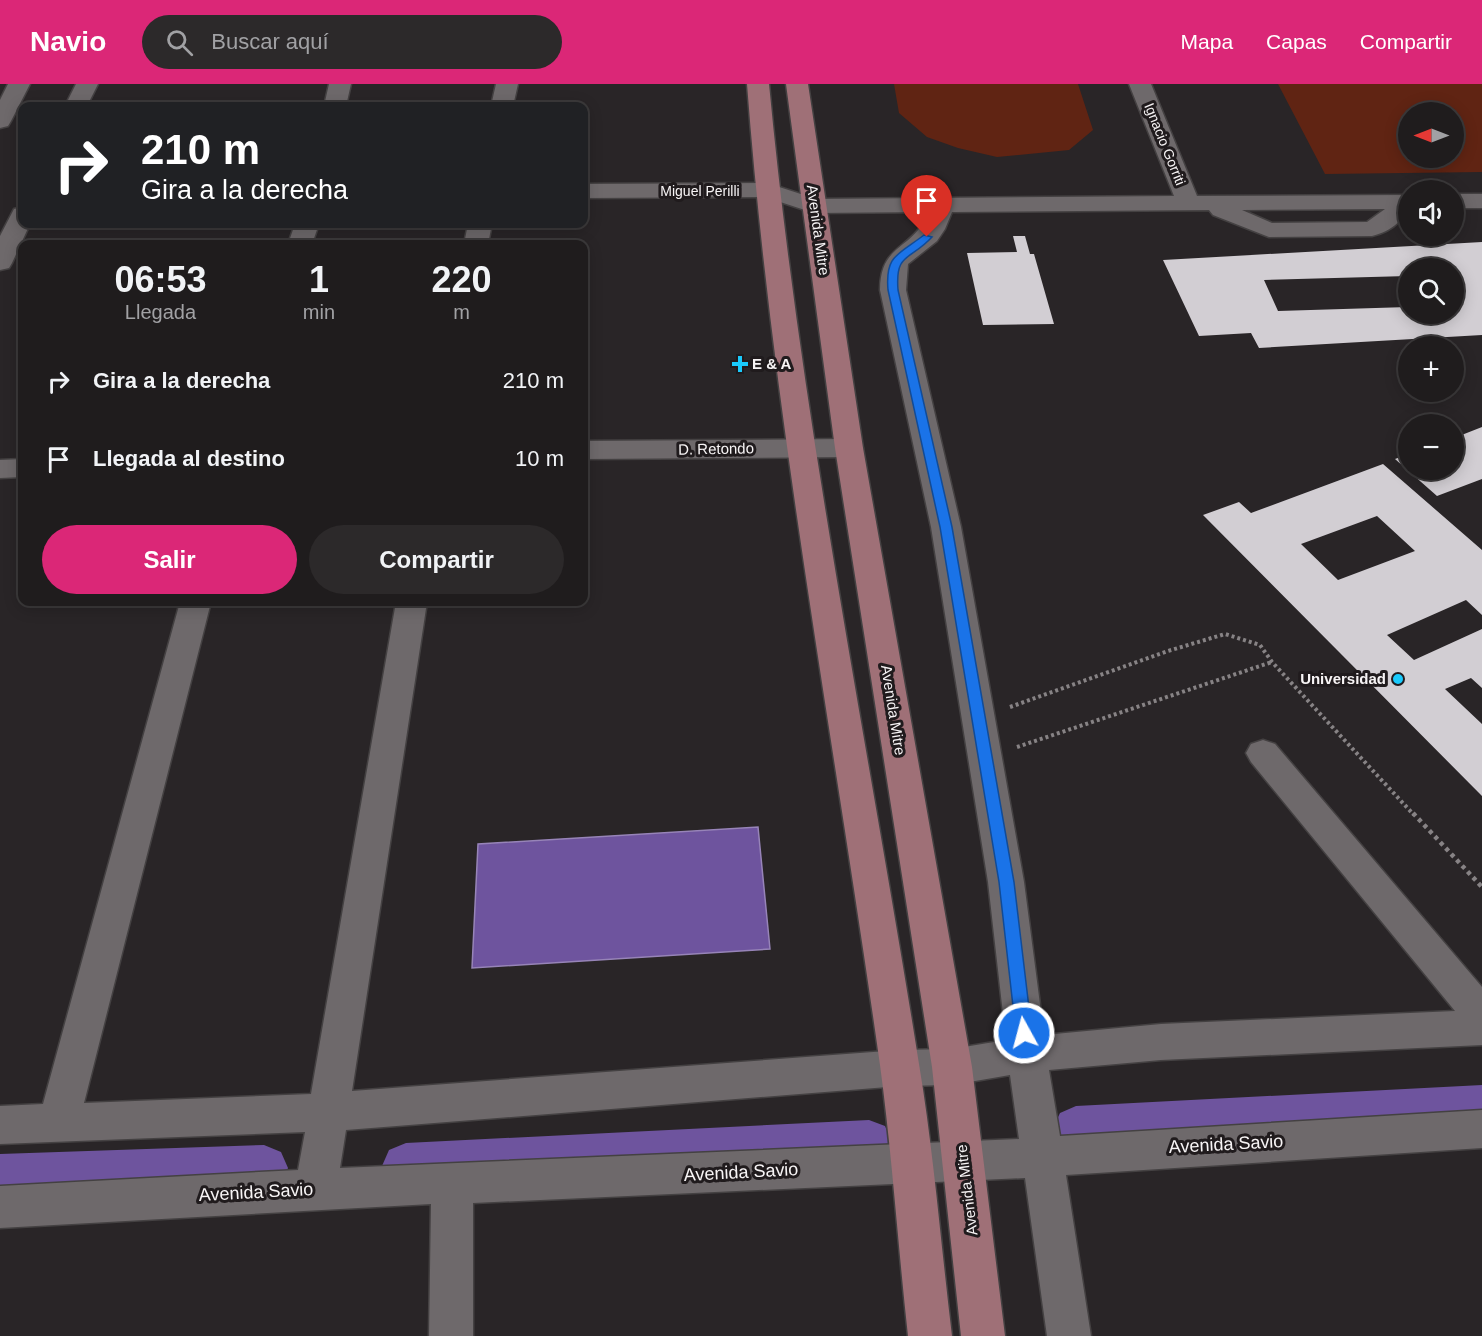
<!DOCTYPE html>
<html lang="es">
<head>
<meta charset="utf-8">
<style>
	body { margin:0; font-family:Helvetica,sans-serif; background:#2c292a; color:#f1f3f6; height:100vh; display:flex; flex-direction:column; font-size:22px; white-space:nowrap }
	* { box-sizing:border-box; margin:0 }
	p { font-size:20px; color:#a1a1a4 }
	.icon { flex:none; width:33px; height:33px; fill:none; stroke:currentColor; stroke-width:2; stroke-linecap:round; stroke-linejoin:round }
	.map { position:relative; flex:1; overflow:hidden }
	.side { position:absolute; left:18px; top:156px; width:570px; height:366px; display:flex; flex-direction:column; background:#1f1c1d; border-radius:12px; box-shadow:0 3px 15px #0003,0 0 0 2px #3c3a3b }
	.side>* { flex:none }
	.hud { position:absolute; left:18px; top:18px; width:570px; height:126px; border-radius:12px; box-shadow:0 3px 15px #0003,0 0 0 2px #3c3a3b; background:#202124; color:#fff; overflow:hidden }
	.needle { width:39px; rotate:270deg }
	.tools { position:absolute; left:1398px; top:18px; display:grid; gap:12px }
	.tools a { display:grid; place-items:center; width:66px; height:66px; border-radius:50%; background:#1f1c1d; box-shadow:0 3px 15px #0003,0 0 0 2px #3c3a3b; font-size:30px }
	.pin { position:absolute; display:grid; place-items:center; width:51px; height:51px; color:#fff; margin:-62px -26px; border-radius:50% 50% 50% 0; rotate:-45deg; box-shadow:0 0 6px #0007 }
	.pin .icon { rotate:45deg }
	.me { position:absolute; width:66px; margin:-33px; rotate:353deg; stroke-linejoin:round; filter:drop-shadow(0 0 4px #0008) }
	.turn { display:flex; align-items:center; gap:21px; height:126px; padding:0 24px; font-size:27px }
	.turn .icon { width:78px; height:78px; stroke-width:2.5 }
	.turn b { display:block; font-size:42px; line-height:51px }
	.eta { display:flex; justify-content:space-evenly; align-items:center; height:102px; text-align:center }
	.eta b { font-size:36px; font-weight:700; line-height:42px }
	.primary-button { display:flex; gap:12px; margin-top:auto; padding:12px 24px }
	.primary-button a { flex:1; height:69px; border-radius:36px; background:#db2777; color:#fff; font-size:24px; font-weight:700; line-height:69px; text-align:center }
	.primary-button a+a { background:#2c292a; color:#f1f3f6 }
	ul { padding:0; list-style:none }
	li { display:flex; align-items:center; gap:18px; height:78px; padding:0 24px }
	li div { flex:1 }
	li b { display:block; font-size:22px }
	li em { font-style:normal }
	header { display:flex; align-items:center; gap:36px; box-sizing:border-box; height:84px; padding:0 30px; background:#db2777; color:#fff }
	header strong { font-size:28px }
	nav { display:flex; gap:33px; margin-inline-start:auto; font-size:21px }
	.search { width:420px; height:54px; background:#2c292a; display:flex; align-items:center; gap:15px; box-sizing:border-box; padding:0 21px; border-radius:33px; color:#a1a1a4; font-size:22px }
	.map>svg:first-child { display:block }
	.green { fill:#602413; fill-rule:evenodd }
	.water { fill:#6e549e; stroke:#9784b8; stroke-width:1.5 }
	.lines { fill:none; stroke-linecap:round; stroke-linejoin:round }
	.canal { fill:#6e549e; fill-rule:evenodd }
	.building { fill:#d2ced3; fill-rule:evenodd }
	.minor-casing { stroke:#444142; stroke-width:3 }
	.major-casing { stroke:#444142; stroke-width:3 }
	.path-far1 { stroke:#878385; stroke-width:4; stroke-dasharray:3 3; stroke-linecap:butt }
	.path { stroke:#878385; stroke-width:4.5; stroke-dasharray:4 4; stroke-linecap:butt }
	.minor { fill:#6e696b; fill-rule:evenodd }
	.major { fill:#9f7077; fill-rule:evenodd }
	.route { fill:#1a73e8; stroke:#114b97; stroke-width:1.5 }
	.poi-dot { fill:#1acafc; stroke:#201b1d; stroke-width:2 }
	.labels { text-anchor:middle; stroke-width:6; stroke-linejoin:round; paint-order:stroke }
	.far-street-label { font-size:14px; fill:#f7f4f5; stroke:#201b1d }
	.street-label { font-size:15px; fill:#f7f4f5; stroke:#201b1d }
	.poi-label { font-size:15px; font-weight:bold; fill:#f7f4f5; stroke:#201b1d; text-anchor:start }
	.near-street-label { font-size:18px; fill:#f7f4f5; stroke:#201b1d }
</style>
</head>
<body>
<header>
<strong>Navio</strong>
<div class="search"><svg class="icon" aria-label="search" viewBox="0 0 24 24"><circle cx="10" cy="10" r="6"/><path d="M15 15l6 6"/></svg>Buscar aquí</div>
<nav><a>Mapa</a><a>Capas</a><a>Compartir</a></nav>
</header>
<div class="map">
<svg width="1482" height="1252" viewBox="0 0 1482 1252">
	<rect width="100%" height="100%" fill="#292527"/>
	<!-- green -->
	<path class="green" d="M894,0H1078L1093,46L1069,66L997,73L958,64L927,53L899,29Z
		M1278,0H1482V88L1325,90ZM1408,28H1454V74H1408Z"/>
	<!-- water -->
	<path class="water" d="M758,743L770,865L472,884L478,760Z"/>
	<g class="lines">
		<!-- canal -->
		<path class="canal" d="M1482,1001V1043L1076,1066L1060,1059L1053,1044L1060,1029L1076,1022Z
			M869,1036L885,1042L892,1058L885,1074L869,1080L406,1105L389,1098L382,1082L389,1066L406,1059Z
			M264,1061L281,1068L288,1084L281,1100L264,1107L0,1116V1070Z"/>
	</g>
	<!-- building -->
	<path class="building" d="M1013,152H1025L1030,170H1034L1054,240L983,241L967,169L1017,168Z
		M1482,158V251L1259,264L1251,249L1199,252L1163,176ZM1408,184H1454V230H1408V223L1278,227L1264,196L1408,192Z
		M1482,343V395L1437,412L1395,375L1408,370V386H1454V354Z
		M1383,380L1482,466V531L1466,516L1387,551L1414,576L1482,545V604L1471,594L1445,605L1482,640V712L1203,431L1239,418L1251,429ZM1377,432L1415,467L1338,496L1301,460Z"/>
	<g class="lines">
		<!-- minor casing -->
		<g class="minor-casing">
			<path id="minor" d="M8,0H30L11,37L8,42L0,44V16Z
				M76,0H98L87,22H65Z
				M329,0H351L346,22H324Z
				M496,0H518L513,22H491Z
				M1129,0H1151L1197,112L1408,111C1410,133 1393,147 1372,152L1269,153L1213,131L1209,126L952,128L945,145L937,157L908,180L906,206L961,443L1024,798L1044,951L1161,940L1455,927L1251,678L1246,669L1251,660L1263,656L1275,660L1482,903V961L1161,976L1049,986L1060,1052L1482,1026V1064L1066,1091L1091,1252H1047L1025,1094L473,1119V1252H429L431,1120L0,1144V1102L298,1086L305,1048L0,1060V1022L43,1020L180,518H211L84,1019L311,1010L396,518H427L352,1007L900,966L952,965L1006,956L988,798L931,443L880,206C880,158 914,167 928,128L814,129L765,113L584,114V100L767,99L816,115L1174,112ZM1385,125L1367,138L1272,139L1242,126ZM1010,991L1019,1055L340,1084L346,1046L900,1002L952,1001Z
				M1454,110H1482V124H1454Z
				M22,123V140H30L12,179L9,184L0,186V152L14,125Z
				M295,140H319L312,160H288Z
				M468,140H492L488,160H464Z
				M849,355L859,357L863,364L859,371L849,373L584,375V357Z
				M22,375V393L0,394V376Z"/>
		</g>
		<!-- major casing -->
		<g class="major-casing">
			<path id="major" d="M747,0H769C800,330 867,654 919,980C934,1070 941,1162 952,1252H908C898,1162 892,1070 880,981C834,654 772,329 747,0Z
				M786,0H808L863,364L972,983L1005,1252H961L932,983L835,364Z"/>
		</g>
		<!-- path-far1 -->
		<path class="path-far1" d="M1010,623L1168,567L1225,550L1260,561L1272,578L1414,731
			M1017,663L1272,578"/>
		<!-- path -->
		<path class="path" d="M1413,729L1482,803"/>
		<!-- minor -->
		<use href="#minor" class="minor"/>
		<!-- major -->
		<use href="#major" class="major"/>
	</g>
	<!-- route -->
	<path class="route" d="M924,151L932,153C910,177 895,168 898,206L952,443L1014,798L1032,949L1030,954L1024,956L1019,954L1016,949L999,798L940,443L888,206C885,171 898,171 924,151Z"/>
	<!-- markers -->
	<g class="poi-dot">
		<path d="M737 271h6v6h6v6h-6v6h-6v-6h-6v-6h6z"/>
		<circle cx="1398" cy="595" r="6"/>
	</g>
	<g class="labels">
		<!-- far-street labels -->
		<g class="far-street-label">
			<text transform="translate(1165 60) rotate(68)" y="5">Ignacio Gorriti</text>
			<text x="700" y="112">Miguel Perilli</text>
		</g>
		<!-- street labels -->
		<g class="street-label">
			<text transform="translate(818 146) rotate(82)" y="5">Avenida Mitre</text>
			<text transform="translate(716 365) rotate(-1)" y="5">D. Retondo</text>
			<text transform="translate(893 626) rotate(81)" y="5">Avenida Mitre</text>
			<text transform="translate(967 1106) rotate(-97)" y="5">Avenida Mitre</text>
		</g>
		<!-- poi labels -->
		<g class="poi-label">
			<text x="752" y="285">E &amp; A</text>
			<text x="1386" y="600" text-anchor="end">Universidad</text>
		</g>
		<!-- near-street labels -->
		<g class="near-street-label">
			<text transform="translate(1226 1060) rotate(-3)" y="6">Avenida Savio</text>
			<text transform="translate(741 1088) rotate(-3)" y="6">Avenida Savio</text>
			<text transform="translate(256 1108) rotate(-3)" y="6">Avenida Savio</text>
		</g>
	</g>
</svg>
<div class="tools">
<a><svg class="needle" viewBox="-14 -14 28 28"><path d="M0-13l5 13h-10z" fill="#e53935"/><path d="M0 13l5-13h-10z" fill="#a1a1a4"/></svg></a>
<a><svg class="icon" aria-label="sound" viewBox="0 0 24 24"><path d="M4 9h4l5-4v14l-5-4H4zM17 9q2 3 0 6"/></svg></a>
<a><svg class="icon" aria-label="search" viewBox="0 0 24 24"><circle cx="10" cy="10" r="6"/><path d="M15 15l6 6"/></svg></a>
<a>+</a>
<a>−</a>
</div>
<div class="pin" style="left:927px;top:153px;background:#d93025"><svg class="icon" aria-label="arrive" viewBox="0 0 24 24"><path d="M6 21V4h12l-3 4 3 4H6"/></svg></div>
<svg class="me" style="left:1024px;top:949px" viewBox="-20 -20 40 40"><circle r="17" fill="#1a73e8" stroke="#fff" stroke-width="3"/><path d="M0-11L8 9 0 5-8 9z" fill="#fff"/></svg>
<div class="hud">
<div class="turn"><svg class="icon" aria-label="right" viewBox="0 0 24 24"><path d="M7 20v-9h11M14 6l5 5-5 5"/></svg><div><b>210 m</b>Gira a la derecha</div></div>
</div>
<section class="side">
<div class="eta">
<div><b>06:53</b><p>Llegada</p></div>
<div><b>1</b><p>min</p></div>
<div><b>220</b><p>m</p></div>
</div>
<ul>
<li><svg class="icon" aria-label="right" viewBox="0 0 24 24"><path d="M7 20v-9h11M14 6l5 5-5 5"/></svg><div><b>Gira a la derecha</b></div><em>210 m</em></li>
<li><svg class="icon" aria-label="arrive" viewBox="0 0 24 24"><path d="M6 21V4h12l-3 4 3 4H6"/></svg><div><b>Llegada al destino</b></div><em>10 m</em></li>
</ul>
<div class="primary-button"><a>Salir</a><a>Compartir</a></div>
</section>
</div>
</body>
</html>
